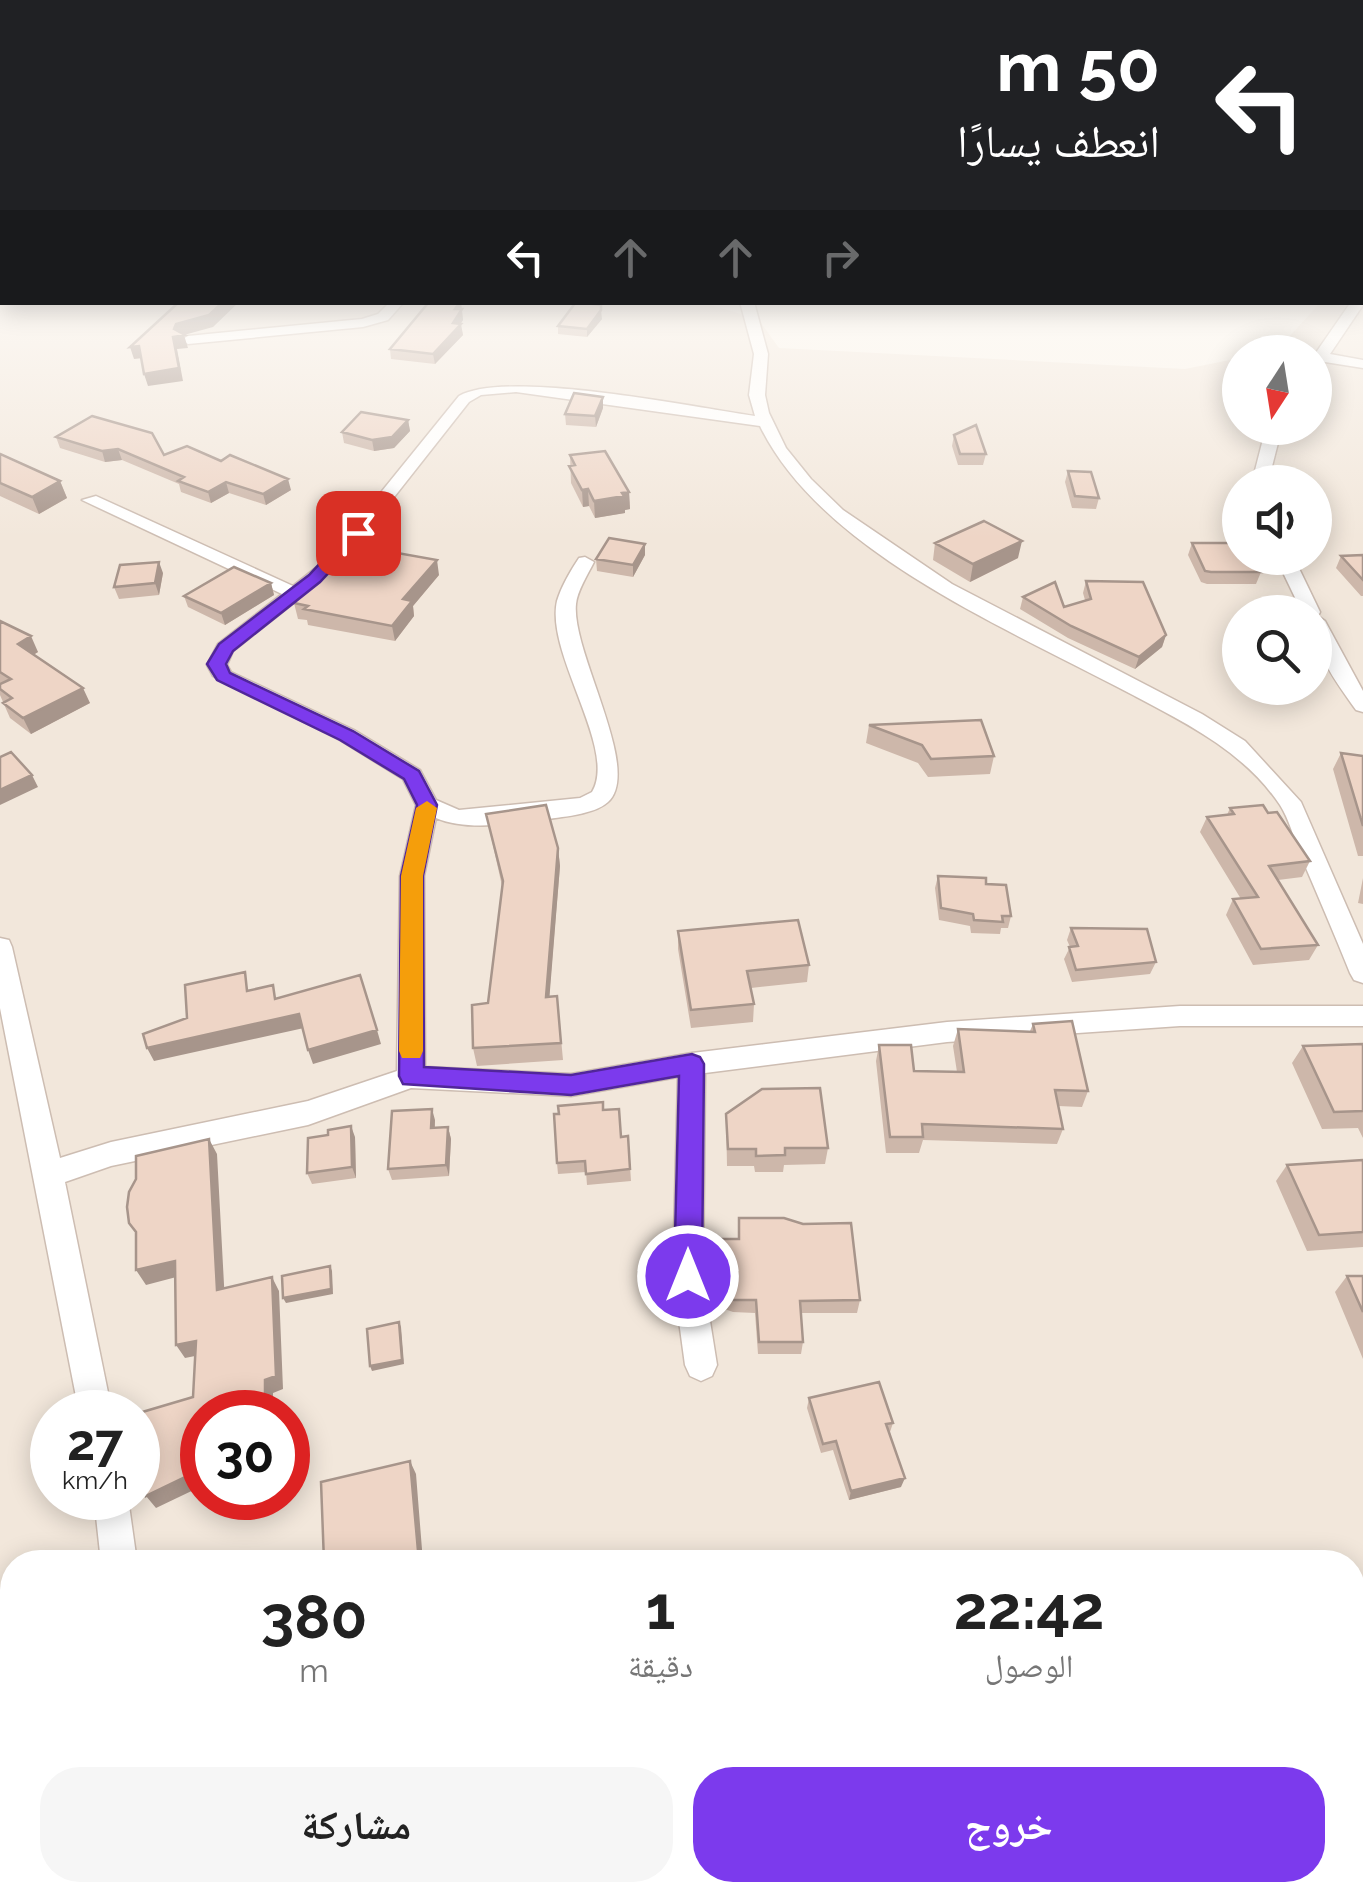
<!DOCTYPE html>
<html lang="ar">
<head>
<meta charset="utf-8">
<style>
	body { margin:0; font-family:Raleway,"Noto Naskh Arabic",sans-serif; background:#f6f6f6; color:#222; direction:rtl; height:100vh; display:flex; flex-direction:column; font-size:38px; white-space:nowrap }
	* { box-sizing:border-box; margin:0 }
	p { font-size:32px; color:#767676 }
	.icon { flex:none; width:55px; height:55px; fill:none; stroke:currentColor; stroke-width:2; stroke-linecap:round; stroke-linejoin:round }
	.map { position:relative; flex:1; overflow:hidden; direction:ltr }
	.sheet { position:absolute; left:0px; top:1550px; width:1365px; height:352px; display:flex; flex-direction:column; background:#fff; border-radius:40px 40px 0 0; box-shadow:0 5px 25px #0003; direction:rtl }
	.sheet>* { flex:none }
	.banner { position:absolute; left:0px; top:0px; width:1365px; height:305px; box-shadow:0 5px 25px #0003; direction:rtl; background:#202124; color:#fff; overflow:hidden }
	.needle { width:65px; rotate:192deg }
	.tools { position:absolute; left:1222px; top:335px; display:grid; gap:20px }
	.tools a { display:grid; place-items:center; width:110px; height:110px; border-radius:50%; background:#fff; box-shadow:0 5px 25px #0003; font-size:50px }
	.speed { position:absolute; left:30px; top:1390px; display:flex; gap:20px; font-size:50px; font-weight:700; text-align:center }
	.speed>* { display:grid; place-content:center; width:130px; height:130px; border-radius:50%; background:#fff; box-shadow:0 5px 25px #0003; line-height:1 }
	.speed small { font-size:25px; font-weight:400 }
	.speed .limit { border:15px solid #d22; background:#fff; color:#111 }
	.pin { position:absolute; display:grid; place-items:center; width:85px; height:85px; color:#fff; margin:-42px; border-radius:20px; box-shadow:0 5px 15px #0006 }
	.me { position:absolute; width:110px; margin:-55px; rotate:0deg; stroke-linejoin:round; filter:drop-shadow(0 0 8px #0008) }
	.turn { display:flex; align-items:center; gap:35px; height:210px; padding:0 40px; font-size:45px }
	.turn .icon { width:130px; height:130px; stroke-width:2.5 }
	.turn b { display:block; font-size:70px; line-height:85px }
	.lanes { display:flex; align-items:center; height:95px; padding:0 40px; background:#0003; justify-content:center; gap:50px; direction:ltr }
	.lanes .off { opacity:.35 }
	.eta { display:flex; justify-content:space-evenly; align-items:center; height:170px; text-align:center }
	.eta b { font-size:60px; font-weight:700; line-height:70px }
	.cta { display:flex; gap:20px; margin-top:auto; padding:20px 40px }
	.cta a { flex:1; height:115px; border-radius:40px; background:#7c3aed; color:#fff; font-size:40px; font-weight:700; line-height:115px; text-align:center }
	.cta a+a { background:#f6f6f6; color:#222 }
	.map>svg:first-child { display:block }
	.residential { fill:#f2e7db; fill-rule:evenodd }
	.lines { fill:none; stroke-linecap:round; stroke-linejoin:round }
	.minor-casing { stroke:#cdbdb2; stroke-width:3 }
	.minor { fill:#fff; fill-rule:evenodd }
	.wall { fill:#cdb7aa }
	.shaded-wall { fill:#a7958b }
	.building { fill:#eed5c6; stroke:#a7958b; stroke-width:2.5 }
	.route { fill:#7c3aed; stroke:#51269a; stroke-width:2.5 }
	.slow { fill:#f59e0b }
</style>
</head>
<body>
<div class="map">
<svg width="1363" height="1901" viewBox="0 0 1363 1901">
	<rect width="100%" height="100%" fill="#fbf5ec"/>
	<!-- residential -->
	<path class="residential" d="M0,272L2,302H700L758,319L779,348L1185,369L1240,358V428H1315V352H1266L1277,350L1320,303L1362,302L1363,272V1901H0ZM1240,482H1315V558H1240ZM1240,612H1315V688H1240ZM52,1412H138V1498H52ZM202,1412H288V1498H202ZM12,1562H1352V1890H12Z"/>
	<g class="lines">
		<!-- minor casing -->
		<g class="minor-casing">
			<path id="minor" d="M1363,299V305L1330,354L1363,360V368L1325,362L1315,370V354L1351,302H1362Z
				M390,302H404L388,320L363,327L188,344L181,340L188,336L362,319L378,314Z
				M740,302H754L768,354L765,395L769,413L786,448L811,479L843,510L952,584L1202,714L1245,741L1301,802L1363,944V983L1354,980L1350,973C1334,933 1317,894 1300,854C1294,838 1289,819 1280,805C1244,751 1184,722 1129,693C1009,629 821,552 760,426L516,392L481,395L469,402L339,567L233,651L227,665L231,672L354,730L420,770L436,800L459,810L580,798L592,792C618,749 545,654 557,601C561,587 571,570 579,558L585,557L594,562C588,574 577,591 576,604C571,652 643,770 608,802C594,815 560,817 541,820C509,824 466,831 436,818L424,876L425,1067L571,1074L692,1053L947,1022L1180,1006H1363V1026H1180L947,1042L705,1073L703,1277L717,1365L712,1376L701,1381L690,1376L685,1365L673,1277L678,1077L571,1096L411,1088L308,1125L111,1166L65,1182L112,1412H79L0,1008V938L9,940L12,947L60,1158L111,1142L308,1101L397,1071L400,876L416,805L403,779L340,740L213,676L207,665L218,644L282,594L82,500L96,496L293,586L327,559L459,396C506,369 693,407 755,416L749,395L754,354Z
				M1272,428H1287L1278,443L1268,482H1252L1262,443Z
				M1276,558H1294L1320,612L1318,616L1325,621L1363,691V712L1356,710C1332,676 1315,656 1315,612H1302Z
				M94,1498H128L137,1562H101Z
				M137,1890H179L181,1901H139Z"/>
		</g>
		<!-- minor -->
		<use href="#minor" class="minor"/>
	</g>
	<!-- wall -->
	<path class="wall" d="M461,302L463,320L460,324L463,335L435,364L391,359L390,349Z
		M602,319L587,337L558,334V326Z
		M603,397V408L596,427L566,425L565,414Z
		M408,420L410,431L394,448L374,451L344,443L342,432Z
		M954,435L986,454L983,465H958L952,446Z
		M56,437L164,455L291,490L266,505L229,493L211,503L181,492L179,484L122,460L105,462L60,448Z
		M0,454L60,481L67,498L39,514L0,496Z
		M570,455L629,492L630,509L625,510V513L595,518L589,506L583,507L571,483Z
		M1068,471L1099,498L1096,509L1072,508L1065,482Z
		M935,543L1018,558L970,582L933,560Z
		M1192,543L1261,572L1256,584H1207L1201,582L1188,555Z
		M645,555L633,577L597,571L596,559Z
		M1363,555V596H1361L1336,568L1341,556Z
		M163,573L159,595L119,599L114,587Z
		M439,575L413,606L414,616L395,641L308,625L307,620L298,619L294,603Z
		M1086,581L1166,635L1162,647L1135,669L1068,638L1020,609L1023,597L1064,607L1085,600L1083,593Z
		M271,583L274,595L225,625L188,607L184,596Z
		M0,621L38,652L33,655L90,703L31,734L10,718L0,695V684H2L0,683Z
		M869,725L994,756L990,774L928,777L918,763L866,743Z
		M1341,753L1363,756V856H1358L1333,769Z
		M1230,808L1268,813L1310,861L1302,877L1278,880L1318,945L1309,960L1253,965L1226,915L1233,899H1241L1200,832L1207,817L1227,815Z
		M486,814L558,848L560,866L549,997L557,996L563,1060L477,1066L473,1048L488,1003L502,886Z
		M938,876L986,884L1011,916L1008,928H1001L1000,934L971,933L970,926L939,920L935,888Z
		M1363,878V904L1358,903Z
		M1071,928L1156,962L1150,974L1072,982L1064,959L1070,947L1067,940Z
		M678,931L809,965L807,982L751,988L754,1004L753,1022L691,1028L678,949Z
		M1033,1024L1088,1091L1082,1107L1058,1106L1063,1129L1057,1144L923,1140L919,1153H886L876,1061L879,1045L914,1071L957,1072L953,1046L958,1029L1030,1031Z
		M1363,1044V1138L1358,1128L1322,1129L1292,1063L1303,1046Z
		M603,1110L621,1137L628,1136L631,1181L587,1185L586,1172L558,1174L557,1163Z
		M726,1114L828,1148L825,1164L784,1165L783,1172H755L754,1166H727Z
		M435,1120V1128L448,1127L451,1139L449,1176L392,1180L388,1169Z
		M355,1137L356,1178L312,1184L307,1173Z
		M1363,1160V1247L1307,1251L1276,1181L1287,1165Z
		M739,1218L860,1300L857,1313H801L803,1342L801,1354H758L755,1313L733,1312L719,1307L712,1291L711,1252L738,1239Z
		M1347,1276H1363V1359L1335,1292Z
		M809,1398L893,1423L890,1432L901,1487L849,1500L833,1450L821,1453L807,1408Z
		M1102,1890H1224L1222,1901H1099Z"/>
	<!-- shaded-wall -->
	<path class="shaded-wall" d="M223,302H239L213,327L184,335L188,348L177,349L183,381L148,386L144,374L173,337L176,324Z
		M461,302L463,320L458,328L461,324L463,335L435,364L433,354L453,323L455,309Z
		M601,310L602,319L587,337V329Z
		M139,346L143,358L134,359L130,347Z
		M603,397V408L596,427L595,416Z
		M408,420L410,431L394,448L374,451L372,440Z
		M118,449L122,460L105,462L102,451Z
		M288,479L291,490L266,505L263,494Z
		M60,481L67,498L39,514L32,497Z
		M226,482L229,493L211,503L208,492Z
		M588,489L589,506L583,507L582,490Z
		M629,492L630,509L625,510V513L595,518L594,501Z
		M1022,541L1018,558L970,582L973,564Z
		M645,544V555L633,577V565Z
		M437,560L439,575L413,606L414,616L395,641L392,626L403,599Z
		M159,562L163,573L159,595L155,583Z
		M271,583L274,595L225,625L221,613Z
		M1166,635L1162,647L1135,669L1139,657Z
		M31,636L38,652L25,660L18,644Z
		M83,688L90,703L31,734L23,718Z
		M32,775L38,787L0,805V790Z
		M558,848L560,866L548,1015L546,997Z
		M299,1014L304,1028L154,1061L147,1048Z
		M377,1030L381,1044L313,1064L308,1050Z
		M432,1109L435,1120L434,1140L431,1128Z
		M351,1126L355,1137L356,1178L352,1167Z
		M448,1127L451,1139L449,1176L446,1165Z
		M209,1139L217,1154L225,1303L217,1290Z
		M175,1261L184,1275L146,1285L136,1270Z
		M330,1266L332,1271L333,1294L286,1303L283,1298Z
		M272,1277L279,1291L283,1389L273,1393V1412H265V1380Z
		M399,1322L401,1327L404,1364L372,1371L370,1366Z
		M196,1341L205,1354L185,1358L176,1345Z
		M410,1461L416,1474L423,1562H419Z
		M202,1469V1486L156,1508L146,1496Z
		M905,1478L901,1487L849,1500L851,1491Z
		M318,1890H326L329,1901H320Z"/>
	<!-- building -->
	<path class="building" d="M179,302H223L209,315L176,324L174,329L185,335L173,337L179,368L144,374L139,346L130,347Z
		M429,302H460L455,309H462L453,323L461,324L433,354L390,349Z
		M576,302L601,305V310L587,329L558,326Z
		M574,393L603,397L595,416L565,414Z
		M361,412L408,420L392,437L372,440L342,432Z
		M92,416L152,433L164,455L187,446L221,461L230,455L288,479L263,494L226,482L208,492L178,481L184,477L118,449L102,451L56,437Z
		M976,425L986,454H960L954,435Z
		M605,451L629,492L622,493L624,496L594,501L588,489L582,490L569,466L575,465L570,455Z
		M0,454L60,481L32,497L0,483Z
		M1068,471L1091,472L1099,498L1075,496Z
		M984,521L1022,541L973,564L935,543Z
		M609,538L645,544L633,565L596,559Z
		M1192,543H1240V558H1251L1261,572H1211L1205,571Z
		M347,544L437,560L403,599L412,601L392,626L304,609L308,606L294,603Z
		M1363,555V580L1341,556Z
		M159,562L155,583L114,587L120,565Z
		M234,567L271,583L221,613L184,596Z
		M1086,581L1143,582L1166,635L1139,657L1071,626L1023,597L1055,582L1064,607L1091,599Z
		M0,621L31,636L18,644L83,688L23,718L3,703L12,698L0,689V684L11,679L0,672Z
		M981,720L994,756L931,759L922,745L869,725Z
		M11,752L32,775L0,790V757Z
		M1341,753L1363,756V826Z
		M546,805L558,848L546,997L557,996L561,1043L473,1048L472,1005L488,1003L503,881L486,814Z
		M1263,805L1268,813L1277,812L1310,861L1269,866L1318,945L1261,949L1233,899L1258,897L1207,817L1234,814L1230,808Z
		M938,876L986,878V884L1006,885L1011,916H1002L1003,922L974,920L973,914L941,908Z
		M798,920L809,965L747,971L754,1004L691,1010L678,931Z
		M1071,928L1147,929L1156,962L1076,970L1069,947L1078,946Z
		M245,972L247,991L273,985L275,999L360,975L377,1030L308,1050L299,1014L147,1048L143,1034L187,1018L185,985Z
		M1072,1021L1088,1091L1055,1090L1063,1129L922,1124L923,1137H890L879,1045H911L914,1071L964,1072L958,1029L1035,1032L1033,1024Z
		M1363,1044V1111L1334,1112L1303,1046Z
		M820,1088L828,1148H785V1155L756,1156V1149H728L726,1114L762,1089Z
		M603,1102V1110L619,1109L621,1137L628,1136L630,1169L586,1174L585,1161L557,1163L554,1114H559L558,1106Z
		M432,1109L431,1128L448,1127L446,1165L388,1169L392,1111Z
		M351,1126L352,1167L307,1173L308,1138L328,1135V1130Z
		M209,1139L217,1290L272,1277L276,1376L265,1380V1412H202V1469L146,1496L139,1413L193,1397L196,1341L176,1345L175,1261L136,1270V1232L129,1223L127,1207L129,1192L136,1179V1156Z
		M1363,1160V1232L1319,1235L1287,1165Z
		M739,1218H784L803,1224L851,1223L860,1300L800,1301L803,1342H759L756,1300H734L720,1295L712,1278L711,1239H739Z
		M330,1266L331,1289L283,1298L282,1276Z
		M1347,1276H1363V1312Z
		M399,1322L402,1360L370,1366L367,1329Z
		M879,1382L893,1423L886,1424L905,1478L851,1491L836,1441L823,1444L809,1398Z
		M410,1461L419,1562H324L321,1482Z
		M205,1890H318L320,1901H207Z
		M1112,1890H1224L1222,1901H1109Z"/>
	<!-- sky -->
	<linearGradient id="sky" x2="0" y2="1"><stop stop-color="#99c6e6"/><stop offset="0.51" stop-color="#fdfaf6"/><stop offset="1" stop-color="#fdfaf6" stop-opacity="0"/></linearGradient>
	<rect width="1363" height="538" fill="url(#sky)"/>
	<!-- route -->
	<path class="route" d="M352,529L366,533L320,582L233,651L226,664L230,673L353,731L419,771L437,805L423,876L424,1067L571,1075L692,1054L700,1057L704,1064L702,1276L698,1286L688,1289L678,1286L674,1276L679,1076L571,1095L403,1084L399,1076L401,876L417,805L404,779L340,740L217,680L207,664L219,644L309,575Z"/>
	<!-- slow -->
	<path class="slow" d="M427,801L437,808L423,876V1051L420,1058H402L399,1051L401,876L416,808Z"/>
</svg>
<div class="tools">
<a><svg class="needle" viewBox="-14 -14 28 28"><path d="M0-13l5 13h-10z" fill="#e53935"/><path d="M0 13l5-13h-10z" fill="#767676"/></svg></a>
<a><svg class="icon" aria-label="sound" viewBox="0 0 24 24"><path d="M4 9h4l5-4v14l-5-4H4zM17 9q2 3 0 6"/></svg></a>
<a><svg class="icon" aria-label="search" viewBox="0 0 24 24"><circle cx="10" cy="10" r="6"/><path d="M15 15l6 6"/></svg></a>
</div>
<div class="speed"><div>27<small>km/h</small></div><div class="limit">30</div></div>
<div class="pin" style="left:358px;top:533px;background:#d93025"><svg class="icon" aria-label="arrive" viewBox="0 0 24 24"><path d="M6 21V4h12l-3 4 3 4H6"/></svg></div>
<svg class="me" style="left:688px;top:1276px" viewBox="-20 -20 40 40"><circle r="17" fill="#7c3aed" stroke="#fff" stroke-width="3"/><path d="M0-11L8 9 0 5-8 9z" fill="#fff"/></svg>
<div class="banner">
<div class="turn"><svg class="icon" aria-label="left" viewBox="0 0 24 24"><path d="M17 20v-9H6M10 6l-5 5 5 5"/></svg><div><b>50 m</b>انعطف يسارًا</div></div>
<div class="lanes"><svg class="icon" aria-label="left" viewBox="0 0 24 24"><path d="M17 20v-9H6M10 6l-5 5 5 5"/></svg><svg class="icon off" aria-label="ahead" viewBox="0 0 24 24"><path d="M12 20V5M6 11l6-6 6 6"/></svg><svg class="icon off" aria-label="ahead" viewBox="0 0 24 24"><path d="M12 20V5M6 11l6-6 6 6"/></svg><svg class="icon off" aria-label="right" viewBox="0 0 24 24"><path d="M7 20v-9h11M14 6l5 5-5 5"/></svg></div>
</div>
<section class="sheet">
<div class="eta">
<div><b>22:42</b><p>الوصول</p></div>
<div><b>1</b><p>دقيقة</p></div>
<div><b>380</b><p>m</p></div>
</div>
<div class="cta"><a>خروج</a><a>مشاركة</a></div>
</section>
</div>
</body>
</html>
